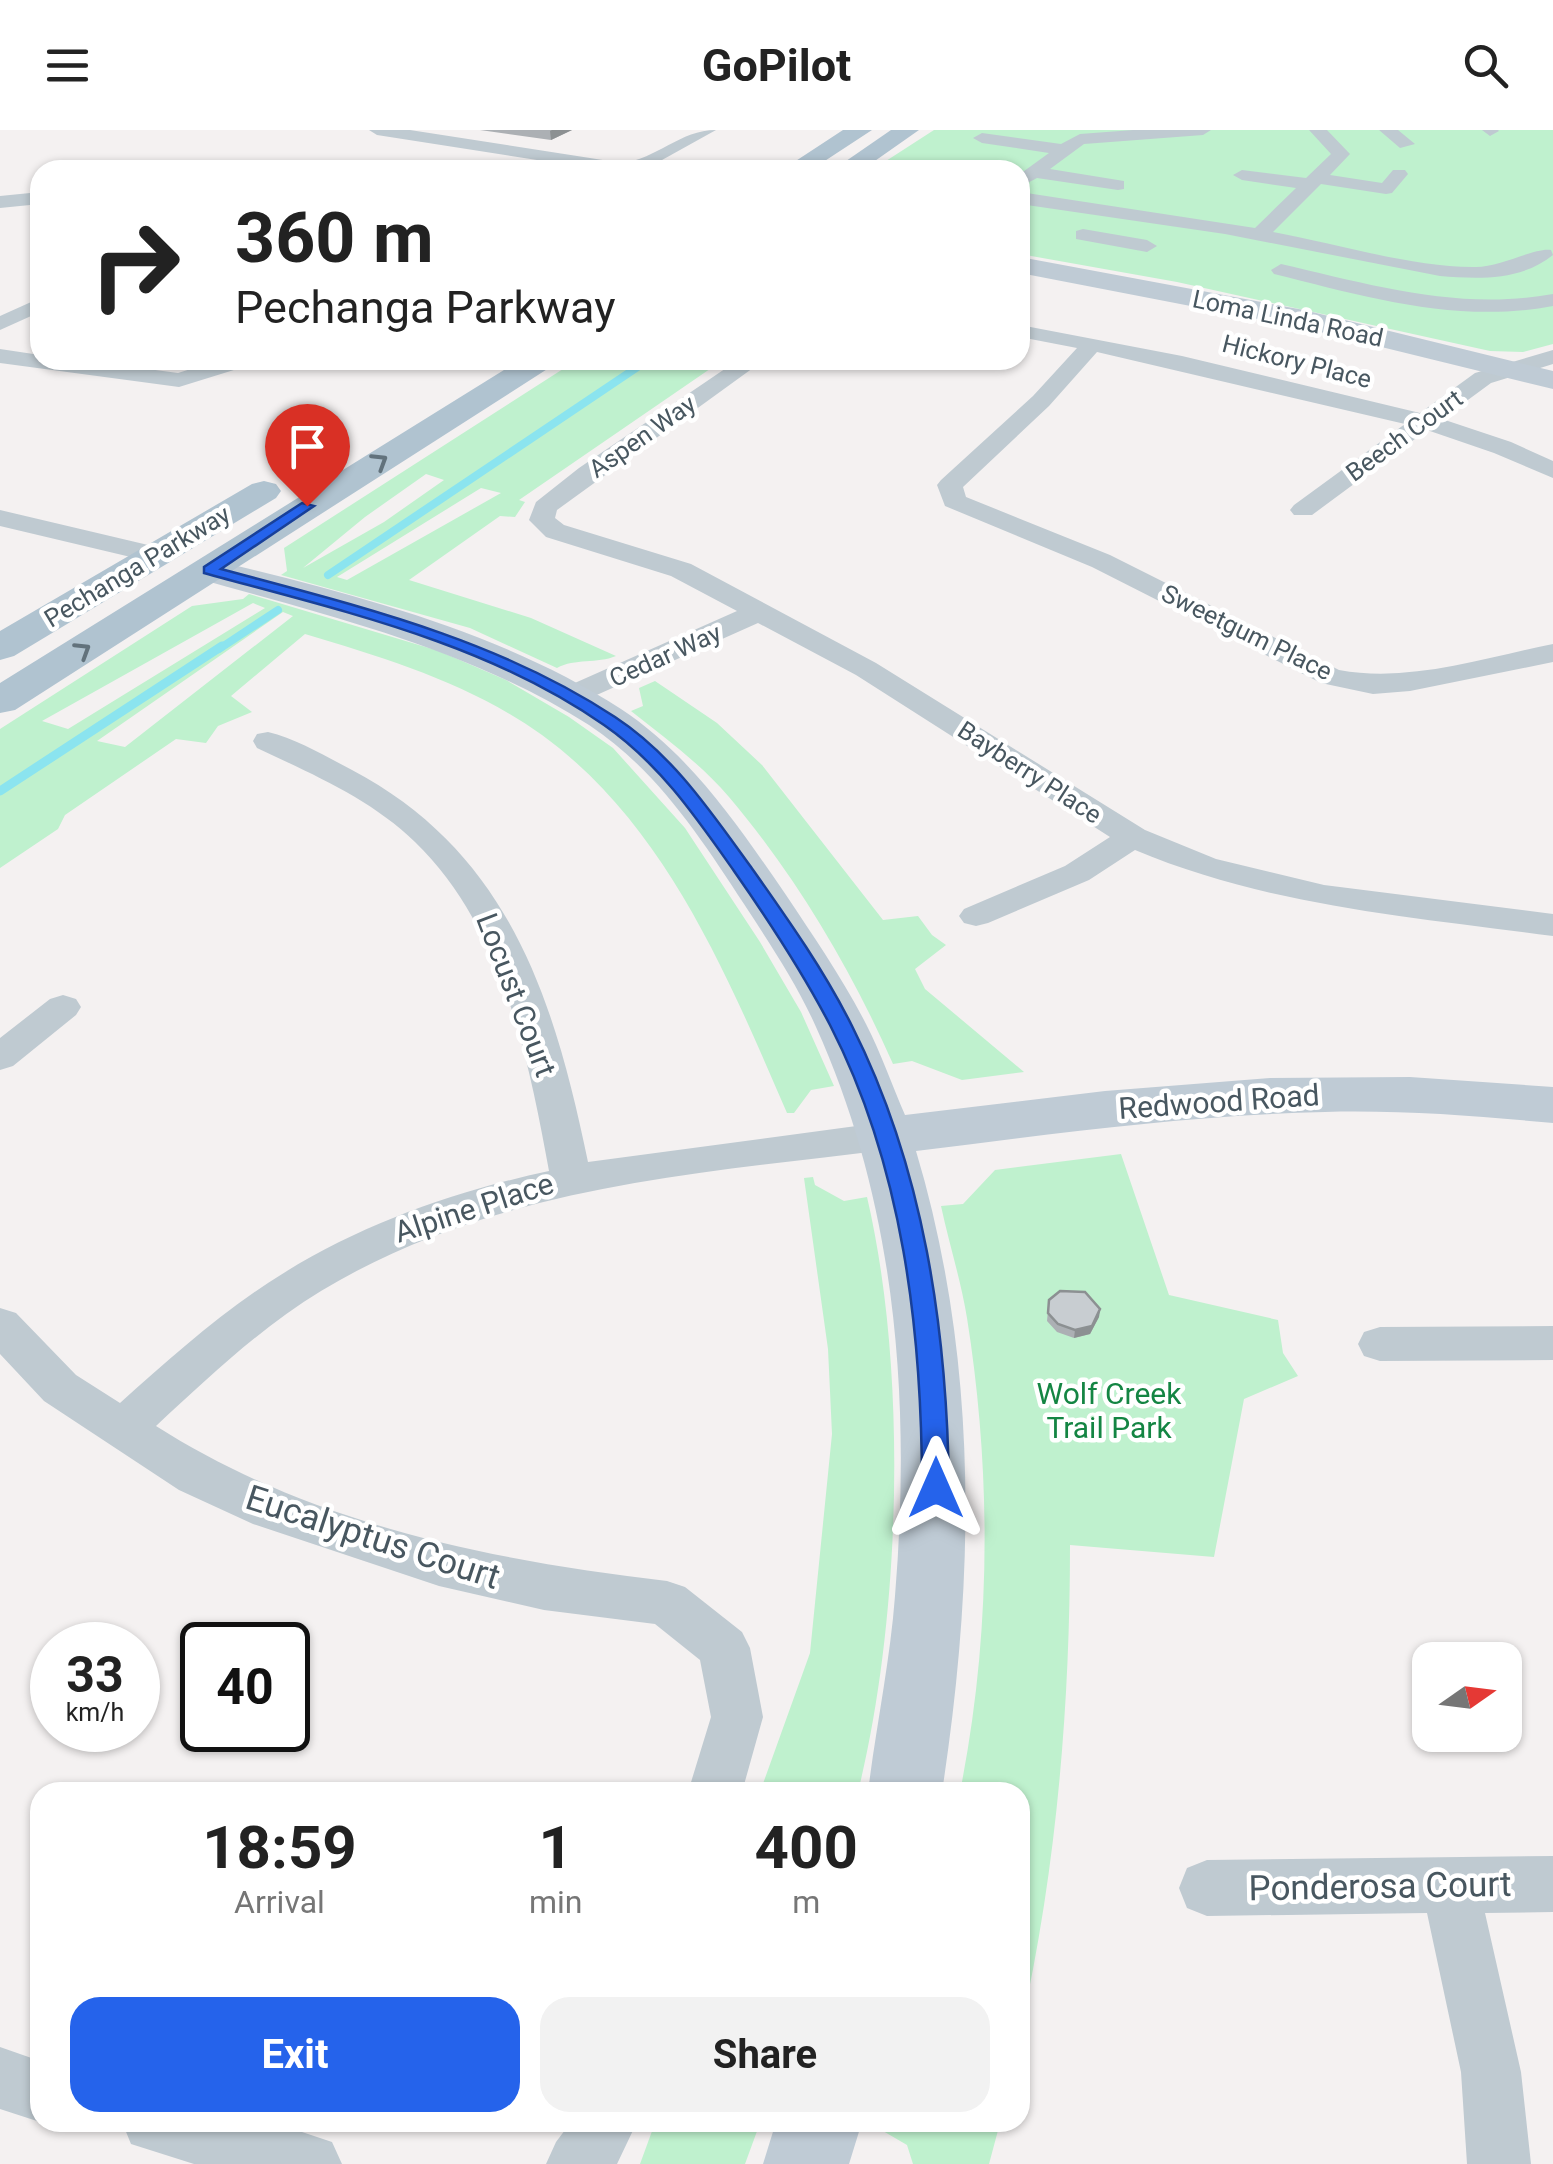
<!DOCTYPE html>
<html lang="en">
<head>
<meta charset="utf-8">
<style>
	body { margin:0; font-family:Roboto,sans-serif; background:#f2f2f2; color:#222; height:100vh; display:flex; flex-direction:column; font-size:38px; white-space:nowrap }
	* { box-sizing:border-box; margin:0 }
	p { font-size:32px; color:#767676 }
	.icon { flex:none; width:55px; height:55px; fill:none; stroke:currentColor; stroke-width:2; stroke-linecap:round; stroke-linejoin:round }
	.map { position:relative; flex:1; overflow:hidden }
	.details { position:absolute; left:30px; top:1652px; width:1000px; height:350px; display:flex; flex-direction:column; background:#fff; border-radius:30px; box-shadow:0 2px 8px #0004 }
	.details>* { flex:none }
	.banner { position:absolute; left:30px; top:30px; width:1000px; height:210px; border-radius:30px; box-shadow:0 2px 8px #0004; background:#fff; color:#222; overflow:hidden }
	.needle { width:65px; rotate:76deg }
	.tools { position:absolute; left:1412px; top:1512px; display:grid; gap:20px }
	.tools a { display:grid; place-items:center; width:110px; height:110px; border-radius:20px; background:#fff; box-shadow:0 2px 8px #0004; font-size:50px }
	.speed { position:absolute; left:30px; top:1492px; display:flex; gap:20px; font-size:50px; font-weight:700; text-align:center }
	.speed>* { display:grid; place-content:center; width:130px; height:130px; border-radius:50%; background:#fff; box-shadow:0 2px 8px #0004; line-height:1 }
	.speed small { font-size:25px; font-weight:400 }
	.speed .limit { border:5px solid #111; border-radius:15px; background:#fff; color:#111 }
	.pin { position:absolute; display:grid; place-items:center; width:85px; height:85px; color:#fff; margin:-102px -42px; border-radius:50% 50% 50% 0; rotate:-45deg; box-shadow:0 0 10px #0007 }
	.pin .icon { rotate:45deg }
	.me { position:absolute; width:110px; margin:-55px; rotate:0deg; stroke-linejoin:round; filter:drop-shadow(0 0 8px #0008) }
	.turn { display:flex; align-items:center; gap:35px; height:210px; padding:0 40px; font-size:45px }
	.turn .icon { width:130px; height:130px; stroke-width:2.5 }
	.turn b { display:block; font-size:70px; line-height:85px }
	.eta { display:flex; justify-content:space-evenly; align-items:center; height:170px; text-align:center }
	.eta b { font-size:60px; font-weight:700; line-height:70px }
	.cta { display:flex; gap:20px; margin-top:auto; padding:20px 40px }
	.cta a { flex:1; height:115px; border-radius:30px; background:#2563eb; color:#fff; font-size:40px; font-weight:700; line-height:115px; text-align:center }
	.cta a+a { background:#f2f2f2; color:#222 }
	header { display:flex; justify-content:space-between; align-items:center; height:130px; padding:0 40px; background:#fff; font-size:45px; font-weight:700 }
	.map>svg:first-child { display:block }
	.green { fill:#bff1ce; fill-rule:evenodd }
	.lines { fill:none; stroke-linecap:round; stroke-linejoin:round }
	.stream-far1 { stroke:#8be4ef; stroke-width:8 }
	.stream { stroke:#8be4ef; stroke-width:9 }
	.street { fill:#bfcad1; fill-rule:evenodd }
	.secondary { fill:#bfcbd5; fill-rule:evenodd }
	.primary { fill:#b0c3d0; fill-rule:evenodd }
	.wall { fill:#acb0b4 }
	.shaded-wall { fill:#8c9092 }
	.building { fill:#c8cdd1; stroke:#8c9092; stroke-width:2.5 }
	.oneway { stroke:#62727c }
	.route { fill:#2563eb; stroke:#184099; stroke-width:2.5 }
	.labels { text-anchor:middle; stroke-width:9; stroke-linejoin:round; paint-order:stroke }
	.far-street-label { font-size:25px; fill:#485760; stroke:#fff }
	.street-label { font-size:30px; fill:#485760; stroke:#fff }
	.park-label { font-size:30px; fill:#148543; stroke:#fff }
	.near-street-label { font-size:35px; fill:#485760; stroke:#fff }
</style>
</head>
<body>
<header><svg class="icon" aria-label="menu" viewBox="0 0 24 24"><path d="M4 6h16M4 12h16M4 18h16"/></svg>GoPilot<svg class="icon" aria-label="search" viewBox="0 0 24 24"><circle cx="10" cy="10" r="6"/><path d="M15 15l6 6"/></svg></header>
<div class="map">
<svg width="1553" height="2034" viewBox="0 0 1553 2034">
	<rect width="100%" height="100%" fill="#f4f1f1"/>
	<!-- green -->
	<path class="green" d="M934,0H1553V214L1523,222L1490,221L1177,152L1020,124V40H872Z
		M577,230H723L519,370L525,372L515,387L500,386L409,450L531,488L616,526C597,534 575,528 557,538L470,498L281,445L287,441L284,418ZM426,344L444,350L384,392L303,438L365,387ZM481,358L501,363L347,450L337,447Z
		M249,464L439,521L506,550L569,587L613,618L685,698L760,812L801,882L834,956L811,960L794,983H787C728,847 666,695 542,605C471,554 388,529 305,504L231,566L252,582L218,596L206,613L176,609L65,685L58,699L0,738V599L192,476L243,469ZM253,473L265,478L68,599L42,591ZM283,482L293,486L125,617L97,611Z
		M655,551L717,593L762,635L883,790L918,786L932,805L946,815L915,839L925,859L1024,942L962,950L912,931L893,934C851,839 796,746 729,667C701,634 665,608 631,581L643,576L639,558Z
		M1121,1024L1169,1165L1278,1190L1283,1223L1298,1246L1244,1269L1214,1427L1070,1415C1070,1578 1056,1743 1020,1902V1662H960C991,1507 992,1345 967,1188C961,1151 949,1113 941,1076L963,1074L995,1040Z
		M813,1047L815,1055L844,1071L867,1067C908,1242 901,1488 858,1662H760L810,1523L832,1304L828,1219L804,1048Z
		M655,1993V1992L760,1993L745,2034H640Z
		M884,1993V1992L1000,1993L989,2034H913L907,2015L883,2001Z"/>
	<g class="lines">
		<!-- stream-far1 -->
		<path class="stream-far1" d="M328,445L648,230
			M219,519L278,480"/>
		<!-- stream -->
		<path class="stream" d="M0,661L222,516"/>
		<!-- street -->
		<path class="street" d="M369,0H410L622,33C657,29 680,0 716,0L644,40H601L377,5Z
			M1133,0H1211L1203,5L1084,14L1050,39L1124,51V59L1118,60L1037,48L1020,57V44L1049,23L982,13L973,8L982,3L1061,14L1080,4Z
			M1309,0H1327L1350,24L1330,45L1382,53L1393,40H1405L1408,44L1392,63L1386,64L1321,54L1273,102C1334,113 1415,138 1476,137C1500,137 1536,117 1551,120L1553,125C1521,151 1479,149 1440,146L1225,104L1020,74V62L1255,98L1296,58L1242,50L1233,45L1242,40L1306,48L1331,24Z
			M1379,0H1398L1415,14L1400,18Z
			M1482,0H1498L1499,1L1490,6Z
			M942,32L967,36L970,40H935L936,33Z
			M40,62V74L0,78V66Z
			M1083,99L1147,110L1157,116L1147,122L1076,109V101Z
			M1281,134C1372,155 1459,181 1553,164V176C1457,194 1367,167 1274,144L1271,140Z
			M40,168V182L0,200V186Z
			M1020,195L1182,226L1420,283L1475,243L1553,220V234L1491,253L1442,289L1511,312L1553,331V348L1494,323L1427,300L1312,385H1294L1290,380L1294,375L1405,294L1097,222L1049,276L963,357L966,367L1110,425L1339,540C1410,553 1483,528 1553,514V532L1410,561L1373,564L1321,553L1092,437L945,376L937,355L941,350L1033,266L1077,218L1020,207Z
			M0,219L40,225V230H80L178,243L219,230H253L250,235L179,257L0,233Z
			M738,230H764L557,380L555,388L564,395L691,434L876,533L1145,700L1216,729L1324,755L1553,784V806C1412,787 1268,776 1135,720L1089,750L988,793L976,796L964,793L959,786L964,779L1065,736L1110,707L856,545L758,493L581,572H559L555,566L559,560L737,481L671,446L546,407L529,390L536,372L579,338Z
			M0,380L165,419L169,425L156,433L0,396Z
			M268,602C297,609 325,626 352,640C509,723 554,868 588,1032L886,992L900,996L906,1006L900,1016L886,1020C692,1044 493,1057 321,1161C260,1198 208,1248 156,1296C310,1394 489,1430 667,1451L685,1457L742,1502L750,1518L763,1587L742,1662H688L711,1587L700,1530L655,1494L544,1480L439,1456L253,1394L179,1360L44,1271L0,1224V1178L16,1183L76,1245L120,1273C167,1231 215,1188 268,1153C353,1097 451,1062 549,1041C528,926 502,796 415,712C371,669 312,644 257,618L253,611L257,604Z
			M63,865L76,869L81,877L76,885L13,936L0,940V908L50,869Z
			M1553,1196V1230L1380,1231L1364,1226L1358,1214L1364,1202L1380,1197Z
			M1553,1726V1782L1485,1783L1521,1942L1531,2034H1467L1461,1942L1427,1783L1207,1786L1187,1778L1179,1758L1187,1738L1207,1730Z
			M0,1917L40,1931V1992L0,1979Z
			M122,1992H272L332,2012L342,2034H194L131,2014Z
			M571,1992H637L617,2034H546L556,2012Z"/>
		<!-- secondary -->
		<path class="secondary" d="M1020,127L1304,180L1553,241V259L1304,198L1020,143Z
			M209,429C348,463 499,500 621,579C691,625 739,697 786,765C814,807 843,849 866,894C881,923 892,955 905,985L1105,961L1270,948L1410,947L1553,957V993C1477,986 1401,980 1325,982C1188,985 1052,1004 916,1021C979,1231 975,1448 942,1662H868C876,1597 890,1532 895,1466C911,1272 897,1076 816,897C797,854 770,814 744,774C701,708 656,639 589,595C470,519 330,486 196,448L190,440L196,432Z
			M776,1992H862L849,2034H763Z"/>
		<!-- primary -->
		<path class="primary" d="M843,0H872L811,40H782Z
			M891,0H919L862,40H833Z
			M520,230H556L552,236L15,580L0,583V553Z
			M264,351L276,354L281,361L276,368L14,526L0,530V501L252,354Z"/>
	</g>
	<!-- wall -->
	<path class="wall" d="M480,0H572L551,10Z
		M1049,1170L1100,1179L1099,1187L1090,1204L1074,1208L1057,1202L1047,1191Z"/>
	<!-- shaded-wall -->
	<path class="shaded-wall" d="M552,0H572L551,10L550,1Z
		M1100,1179L1099,1187L1090,1204L1074,1208L1075,1200Z"/>
	<!-- building -->
	<path class="building" d="M1060,1161L1085,1162L1100,1179L1092,1196L1075,1200L1058,1194L1048,1183L1049,1170Z"/>
	<!-- one-way arrows -->
	<defs><path id="oneway-chevron" d="M-2-3.5L2.5 0L-2 3.5" fill="none" stroke-width="1.6" stroke-linecap="round" stroke-linejoin="round" transform="scale(2.5)"/></defs>
	<g class="oneway">
		<use href="#oneway-chevron" transform="translate(380 331) rotate(-32)"/>
		<use href="#oneway-chevron" transform="translate(83 520) rotate(-32)"/>
	</g>
	<!-- route -->
	<path class="route" d="M302,373L314,376L221,439C358,476 495,508 615,587C673,625 711,682 751,737C787,788 824,840 852,896C924,1039 947,1199 949,1358L945,1365L936,1369L926,1365L922,1358C922,1201 903,1037 830,895C802,841 769,791 734,741C696,687 659,633 604,595C485,512 342,481 204,443V437Z"/>
	<g class="labels">
		<!-- far-street labels -->
		<g class="far-street-label">
			<text transform="translate(1288 188) rotate(12)" y="9">Loma Linda Road</text>
			<text transform="translate(1297 231) rotate(14)" y="9">Hickory Place</text>
			<text transform="translate(1404 305) rotate(-36)" y="9">Beech Court</text>
			<text transform="translate(642 306) rotate(-35)" y="9">Aspen Way</text>
			<text transform="translate(137 436) rotate(-31)" y="9">Pechanga Parkway</text>
			<text transform="translate(1247 502) rotate(26)" y="9">Sweetgum Place</text>
			<text transform="translate(665 525) rotate(-24)" y="9">Cedar Way</text>
			<text transform="translate(1030 642) rotate(33)" y="9">Bayberry Place</text>
		</g>
		<!-- street labels -->
		<g class="street-label">
			<text transform="translate(516 865) rotate(69)" y="10">Locust Court</text>
			<text transform="translate(1219 972) rotate(-4)" y="10">Redwood Road</text>
			<text transform="translate(474 1078) rotate(-18)" y="10">Alpine Place</text>
		</g>
		<!-- park labels -->
		<g class="park-label">
			<text x="1109" y="1274">Wolf Creek<tspan x="1109" dy="34">Trail Park</tspan></text>
		</g>
		<!-- near-street labels -->
		<g class="near-street-label">
			<text transform="translate(373 1407) rotate(18)" y="12">Eucalyptus Court</text>
			<text transform="translate(1380 1756) rotate(-1)" y="12">Ponderosa Court</text>
		</g>
	</g>
</svg>
<div class="tools">
<a><svg class="needle" viewBox="-14 -14 28 28"><path d="M0-13l5 13h-10z" fill="#e53935"/><path d="M0 13l5-13h-10z" fill="#767676"/></svg></a>
</div>
<div class="speed"><div>33<small>km/h</small></div><div class="limit">40</div></div>
<div class="pin" style="left:307px;top:376px;background:#d93025"><svg class="icon" aria-label="arrive" viewBox="0 0 24 24"><path d="M6 21V4h12l-3 4 3 4H6"/></svg></div>
<svg class="me" style="left:936px;top:1358px" viewBox="-20 -20 40 40"><path d="M0-17L14 15 0 8-14 15z" fill="#2563eb" stroke="#fff" stroke-width="4"/></svg>
<div class="banner">
<div class="turn"><svg class="icon" aria-label="right" viewBox="0 0 24 24"><path d="M7 20v-9h11M14 6l5 5-5 5"/></svg><div><b>360 m</b>Pechanga Parkway</div></div>
</div>
<section class="details">
<div class="eta">
<div><b>18:59</b><p>Arrival</p></div>
<div><b>1</b><p>min</p></div>
<div><b>400</b><p>m</p></div>
</div>
<div class="cta"><a>Exit</a><a>Share</a></div>
</section>
</div>
</body>
</html>
